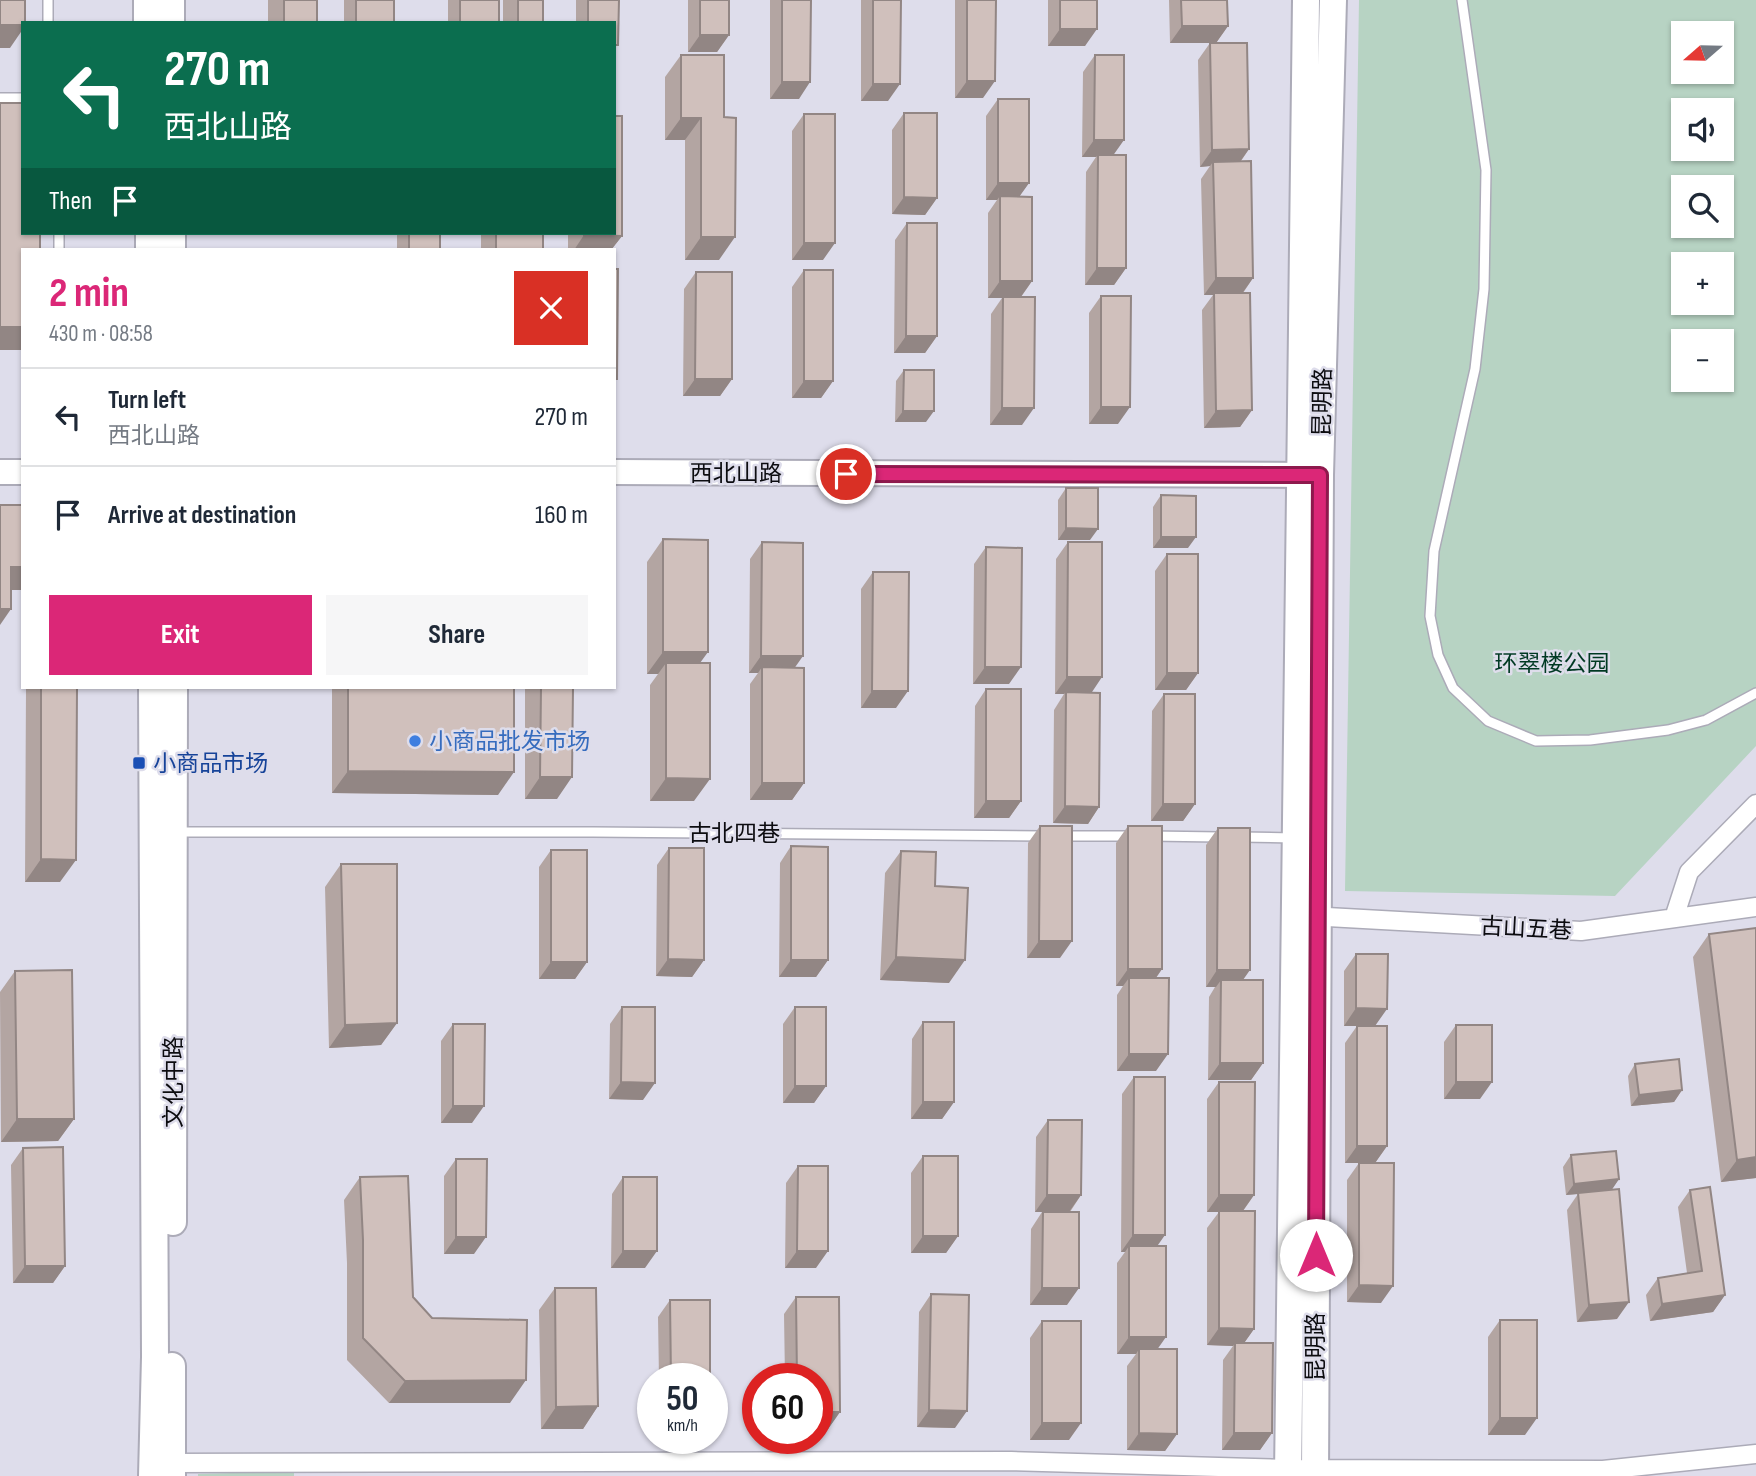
<!DOCTYPE html>
<html lang="en">
<head>
<meta charset="utf-8">
<style>
	body { margin:0; font-family:"Sofia Sans Condensed","Noto Sans SC",sans-serif; background:#f6f6f7; color:#1f2937; height:100vh; display:flex; flex-direction:column; font-size:26px; white-space:nowrap }
	* { box-sizing:border-box; margin:0 }
	p { font-size:23px; color:#747a83 }
	.icon { flex:none; width:38px; height:38px; fill:none; stroke:currentColor; stroke-width:2; stroke-linecap:round; stroke-linejoin:round }
	.map { position:relative; flex:1; overflow:hidden }
	.details { position:absolute; left:21px; top:248px; width:595px; height:441px; display:flex; flex-direction:column; background:#fff; border-radius:0px; box-shadow:0 2px 5px #0004 }
	.details>* { flex:none }
	.guide { position:absolute; left:21px; top:21px; width:595px; height:214px; border-radius:0px; box-shadow:0 2px 5px #0004; background:#0b6e4f; color:#fff; overflow:hidden }
	.needle { width:46px; rotate:250deg }
	.buttons { position:absolute; left:1671px; top:21px; display:grid; gap:14px }
	.buttons a { display:grid; place-items:center; width:63px; height:63px; border-radius:0px; background:#fff; box-shadow:0 2px 5px #0004; font-size:35px }
	.speed { position:absolute; left:637px; top:1363px; display:flex; gap:14px; font-size:35px; font-weight:700; text-align:center }
	.speed>* { display:grid; place-content:center; width:91px; height:91px; border-radius:50%; background:#fff; box-shadow:0 2px 5px #0004; line-height:1 }
	.speed small { font-size:18px; font-weight:400 }
	.speed .limit { border:10px solid #d22; background:#fff; color:#111 }
	.pin { position:absolute; display:grid; place-items:center; width:60px; height:60px; color:#fff; margin:-30px; border:4px solid #fff; border-radius:50%; box-shadow:0 2px 7px #0007 }
	.me { position:absolute; width:77px; margin:-38px; rotate:0deg; stroke-linejoin:round; filter:drop-shadow(0 0 5px #0008) }
	.turn { display:flex; align-items:center; gap:24px; height:147px; padding:0 28px; font-size:32px }
	.turn .icon { width:91px; height:91px; stroke-width:2.5 }
	.turn b { display:block; font-size:49px; line-height:60px }
	.then { display:flex; align-items:center; height:66px; padding:0 28px; background:#0003; gap:14px; font-size:26px }
	.round { display:grid; place-items:center; flex:none; width:74px; height:74px; border-radius:0px; background:#f6f6f7 }
	.headline { display:flex; align-items:center; justify-content:space-between; height:119px; padding:0 28px }
	h1 { font-size:42px; font-weight:700; line-height:52px; color:#db2777 }
	.button { display:flex; gap:14px; margin-top:auto; padding:14px 28px }
	.button a { flex:1; height:80px; border-radius:0px; background:#db2777; color:#fff; font-size:28px; font-weight:700; line-height:80px; text-align:center }
	.button a+a { background:#f6f6f7; color:#1f2937 }
	ul { padding:0; list-style:none }
	li { display:flex; align-items:center; gap:21px; height:98px; padding:0 28px; border-top:2px solid #e0e1e3 }
	li div { flex:1 }
	li b { display:block; font-size:26px }
	li em { font-style:normal }
	.map>svg:first-child { display:block }
	.green { fill:#b7d3c3; fill-rule:evenodd }
	.lines { fill:none; stroke-linecap:round; stroke-linejoin:round }
	.lane-casing { stroke:#acabb8; stroke-width:12 }
	.street-casing { stroke:#acabb8; stroke-width:21 }
	.secondary-casing { stroke:#acabb8; stroke-width:28 }
	.primary-casing { stroke:#acabb8; stroke-width:30 }
	.lane { stroke:#fff; stroke-width:9 }
	.street { stroke:#fff; stroke-width:18 }
	.secondary { stroke:#fff; stroke-width:24 }
	.primary { stroke:#fff; stroke-width:26 }
	.wall { fill:#b3a5a2 }
	.shaded-wall { fill:#928684 }
	.building { fill:#d0c0bc; stroke:#928684; stroke-width:2 }
	.route-casing { stroke:#8e194d; stroke-width:18 }
	.route { stroke:#db2777; stroke-width:12 }
	.shop-dot { fill:#3f7fe0; stroke:#deddeb; stroke-width:2.5 }
	.transit-dot { fill:#1a4fb4; stroke:#deddeb; stroke-width:2.5 }
	.labels { text-anchor:middle; stroke-width:5; stroke-linejoin:round; paint-order:stroke }
	.street-label { font-size:23px; fill:#0c0c10; stroke:#deddeb }
	.park-label { font-size:23px; fill:#003923; stroke:#deddeb }
	.shop-label { font-size:23px; fill:#366cbe; stroke:#deddeb; text-anchor:start }
	.transit-label { font-size:23px; fill:#164399; stroke:#deddeb; text-anchor:start }
</style>
</head>
<body>
<div class="map">
<svg width="1756" height="1476" viewBox="0 0 1756 1476">
	<rect width="100%" height="100%" fill="#deddeb"/>
	<!-- green -->
	<path class="green" d="M1359,0H1756V746L1615,896L1345,891ZM1684,33H1722V72H1684ZM1684,110H1722V149H1684ZM1684,187H1722V226H1684ZM1684,264H1722V303H1684ZM1684,341H1722V380H1684Z
		M294,1471V1476H198V1474Z"/>
	<g class="lines">
		<!-- lane casing -->
		<g class="lane-casing">
			<path id="lane" d="M1462,0L1486,170L1484,289L1475,369L1434,551L1430,616L1438,655L1453,688L1488,721L1536,741L1590,740L1668,730L1706,720L1756,693
				M48,23V0
				M0,98H23
				M59,250V233
				M177,832H593L1042,836
				M1063,836H1133
				M1150,836L1220,837
				M1241,837L1294,838"/>
		</g>
		<!-- street casing -->
		<g class="street-casing">
			<path id="street" d="M1309,916L1581,931L1756,907
				M1674,918L1689,872L1756,804
				M172,1463L1011,1461L1288,1469L1603,1470L1756,1454"/>
		</g>
		<!-- secondary casing -->
		<g class="secondary-casing">
			<path id="secondary" d="M0,472H23
				M614,472L1320,475"/>
		</g>
		<!-- primary casing -->
		<g class="primary-casing">
			<path id="primary" d="M147,0V23
				M171,23V0
				M149,233V250
				M172,233V250
				M173,1222L174,688
				M152,1476L155,1357L152,688
				M172,1476V1366
				M1288,1476L1306,0
				M1315,1476L1320,475L1333,0"/>
		</g>
		<!-- lane -->
		<use href="#lane" class="lane"/>
		<!-- street -->
		<use href="#street" class="street"/>
		<!-- secondary -->
		<use href="#secondary" class="secondary"/>
		<!-- primary -->
		<use href="#primary" class="primary"/>
	</g>
	<!-- wall -->
	<path class="wall" d="M268,0H317V23H268Z
		M344,0H394V23H344Z
		M448,0H499V23H448Z
		M503,0H543V23H503Z
		M576,0H619L614,23H576Z
		M688,0H729V35L717,52H688Z
		M770,0H811L799,99H770Z
		M861,0H901L888,101H861Z
		M955,0H996L983,98H955Z
		M1048,0H1097L1085,46H1048Z
		M1169,0H1227L1228,26L1216,43H1170Z
		M1210,43L1249,149L1241,161L1253,278L1243,293L1252,410L1240,427L1204,428L1202,310L1213,295H1204L1201,179L1210,166L1200,167L1198,60Z
		M681,55L724,117L719,260H685V140H665V77Z
		M1095,55L1113,155L1126,268L1114,285H1085L1086,172L1096,157H1082L1083,72Z
		M998,99L1029,183L1019,196L1032,281L1021,297L1022,425H990L991,314L1002,298H988V213L997,200H986V116Z
		M904,113L937,198L925,215L892,214V130Z
		M804,114L823,260H792V131Z
		M907,223L937,336L925,353H894L895,240Z
		M397,233H440V250H397Z
		M481,233H543V250H481Z
		M568,233H614L622,236L611,250H568Z
		M804,270L833,381L821,398H792V287Z
		M696,272L732,379L720,396H683L684,289Z
		M1101,296L1118,424H1089V313Z
		M904,370L926,422H895L896,381Z
		M1066,488L1090,540H1058V500Z
		M1161,495L1188,548H1153V507Z
		M663,539L700,663L694,801H650V685L658,674H647V562Z
		M762,542L795,667L804,783L792,800H750V684L758,673H749L750,559Z
		M1068,542L1091,693L1099,807L1088,824L1053,823L1054,710L1064,694H1055L1056,559Z
		M986,547L1009,684H973L974,564Z
		M1167,554L1198,673L1186,690H1155V571Z
		M873,572L896,708H861V589Z
		M26,688H77L60,882H25Z
		M332,688H514L498,795L332,793Z
		M525,688H573L557,799H525Z
		M986,689L1021,801L1009,818H974L975,706Z
		M1164,694L1195,804L1183,821H1151L1152,711Z
		M1040,826L1060,958H1027L1028,843Z
		M1128,826L1162,969L1156,978V1071H1117V995L1123,986H1116V843Z
		M1218,828L1243,980L1263,1063L1251,1080H1208L1209,997L1215,987H1206V845Z
		M791,846L828,960L816,977H779L780,863Z
		M669,848L704,960L692,977L656,976L657,865Z
		M551,850L587,962L575,979H539V867Z
		M901,851L935,886L949,983L880,980L885,873Z
		M341,864L397,1023L381,1045L329,1048L325,887Z
		M1709,934L1756,1178L1721,1182L1693,957Z
		M1356,954L1375,1026H1344V971Z
		M15,971L74,1119L58,1141L1,1142L0,992Z
		M622,1007L643,1100L609,1099L610,1024Z
		M795,1007L826,1086L814,1103H783V1024Z
		M923,1022L954,1102L942,1119H911L912,1039Z
		M453,1024L472,1123H441V1041Z
		M1456,1025L1480,1099H1444V1042Z
		M1357,1026L1387,1146L1375,1163H1345V1043Z
		M1635,1064L1682,1090L1674,1102L1631,1106L1628,1076Z
		M1134,1077L1157,1246V1349L1177,1434L1165,1451L1127,1450V1366L1136,1354H1117V1263L1125,1252H1121L1122,1094Z
		M1219,1082L1254,1195L1243,1211L1254,1329L1244,1343L1272,1433L1260,1450H1222L1223,1360L1233,1346L1207,1345V1228L1219,1212H1207V1099Z
		M1048,1120L1081,1195L1070,1212L1067,1305H1030L1031,1229L1042,1212H1035L1036,1137Z
		M23,1148L65,1266L53,1283H13L11,1165Z
		M1571,1155L1619,1179L1611,1190L1617,1319L1577,1322L1567,1210L1578,1194L1566,1195L1563,1167Z
		M923,1156L958,1236L946,1253H911V1173Z
		M456,1159L474,1254H444V1176Z
		M1359,1163L1381,1303L1347,1302V1180Z
		M798,1166L816,1268H785L786,1183Z
		M360,1177L413,1297L510,1403H389L347,1360V1263L344,1200Z
		M623,1177L645,1268H611L612,1194Z
		M1690,1190L1725,1295L1713,1312L1650,1321L1646,1295L1658,1278L1687,1273L1678,1207Z
		M555,1288L598,1406L583,1429H541L539,1310Z
		M931,1294L955,1428L917,1427L919,1312Z
		M796,1297H839L840,1412L828,1429H817V1379H785L784,1314Z
		M670,1300L710,1379H659L658,1317Z
		M1500,1320L1525,1435H1488V1337Z
		M1042,1321L1069,1440H1030V1338Z"/>
	<!-- shaded-wall -->
	<path class="shaded-wall" d="M0,25H23V29L10,48H0Z
		M1182,26H1228L1216,43H1170Z
		M1060,29H1097L1085,46H1048Z
		M700,35H729L717,52H688Z
		M967,81H995L983,98H955Z
		M782,82H810L799,99H770Z
		M873,84H900L888,101H861Z
		M681,118H701L685,140H665Z
		M1094,140H1124L1112,157L1098,155L1096,157H1082Z
		M1249,149L1237,166L1213,162L1210,166L1200,167L1212,150Z
		M998,183H1029L1017,200L1000,196L997,200H986Z
		M904,197L937,198L925,215L892,214Z
		M584,235L622,236L611,250H574Z
		M701,237H735L719,260H685Z
		M804,243H835L823,260H792Z
		M1097,268H1126L1114,285H1085Z
		M1216,278H1253L1241,295L1214,293L1213,295H1204Z
		M1000,281H1032L1020,298H988Z
		M0,327H23V350H0Z
		M906,336H937L925,353H894Z
		M695,379H732L720,396H683Z
		M804,381H833L821,398H792Z
		M1101,407H1130L1118,424H1089Z
		M1002,408H1034L1022,425H990Z
		M1252,410L1240,427L1204,428L1216,411Z
		M903,411H934L926,422H895Z
		M1066,528L1098,529L1090,540H1058Z
		M1161,537H1196L1188,548H1153Z
		M11,567H23V590H0Z
		M0,609H11L0,625Z
		M663,652H708L692,674L666,663L658,674H647Z
		M761,656H803L791,673L762,667L758,673H749Z
		M985,667H1021L1009,684H973Z
		M1167,673H1198L1186,690H1155Z
		M1067,677H1102L1090,695L1066,692L1064,694H1055Z
		M872,691H908L896,708H861Z
		M348,771L514,772L498,795L332,793Z
		M540,777H572L557,799H525Z
		M666,778L710,779L694,801H650Z
		M762,783H804L792,800H750Z
		M986,801H1021L1009,818H974Z
		M1163,804H1195L1183,821H1151Z
		M1065,806L1099,807L1088,824L1053,823Z
		M41,859L76,860L60,882H25Z
		M1039,941H1072L1060,958H1027Z
		M896,957L965,960L949,983L880,980Z
		M668,959L704,960L692,977L656,976Z
		M791,960H828L816,977H779Z
		M551,962H587L575,979H539Z
		M1128,969H1162L1150,986L1129,978L1123,986H1116Z
		M1217,970H1250L1238,987L1221,980L1216,987H1206Z
		M1356,1008L1387,1009L1375,1026H1344Z
		M397,1023L381,1045L329,1048L345,1025Z
		M1129,1054H1168L1156,1071H1117Z
		M1220,1063H1263L1251,1080H1208Z
		M621,1082L655,1083L643,1100L609,1099Z
		M1456,1082H1492L1480,1099H1444Z
		M795,1086H826L814,1103H783Z
		M1682,1090L1674,1102L1631,1106L1639,1095Z
		M923,1102H954L942,1119H911Z
		M453,1106H484L472,1123H441Z
		M17,1119H74L58,1141L1,1142Z
		M1357,1146H1387L1375,1163H1345Z
		M1756,1157V1178L1721,1182L1737,1160Z
		M1619,1179L1611,1191L1566,1195L1574,1184Z
		M1047,1195H1081L1069,1212H1035Z
		M1219,1195H1254L1242,1212H1207Z
		M1133,1235H1165L1153,1252L1129,1246L1125,1252H1121Z
		M923,1236H958L946,1253H911Z
		M456,1237H486L474,1254H444Z
		M623,1251H657L645,1268H611Z
		M797,1251H828L816,1268H785Z
		M25,1266H65L53,1283H13Z
		M1359,1285L1393,1286L1381,1303L1347,1302Z
		M1042,1288H1079L1067,1305H1030Z
		M1725,1295L1713,1312L1650,1321L1662,1304Z
		M1629,1302L1617,1319L1577,1322L1589,1305Z
		M1219,1328L1254,1329L1242,1346L1235,1343L1233,1346L1207,1345Z
		M1129,1337H1166L1154,1354L1139,1349L1136,1354H1117Z
		M526,1380L510,1403H389L405,1381Z
		M598,1406L583,1429H541L556,1407Z
		M929,1410L967,1411L955,1428L917,1427Z
		M817,1412H840L828,1429H817Z
		M1500,1418H1537L1525,1435H1488Z
		M1042,1423H1081L1069,1440H1030Z
		M1139,1433L1177,1434L1165,1451L1127,1450Z
		M1234,1433H1272L1260,1450H1222Z"/>
	<!-- building -->
	<path class="building" d="M0,0H25V23H23V25H0Z
		M284,0H317V23H284Z
		M356,0H394V23H356Z
		M460,0H499V23H460Z
		M518,0H543V23H518Z
		M588,0H619L618,45H614V23H588Z
		M700,0H729V35H700Z
		M782,0H811L810,82H782Z
		M873,0H901L900,84H873Z
		M967,0H996L995,81H967Z
		M1060,0H1097V29H1060Z
		M1181,0H1227L1228,26H1182Z
		M1210,43H1247L1249,149L1212,150Z
		M681,55H724V117L736,118L735,237H701V118H681Z
		M1095,55H1124V140H1094Z
		M998,99H1029V183H998Z
		M0,103H23V233H40V250H23V327H0Z
		M904,113H937V198L904,197Z
		M804,114H835V243H804Z
		M614,116H622V236L584,235V233H614Z
		M1098,155H1126V268H1097Z
		M1251,161L1253,278H1216L1213,162Z
		M1000,196L1032,197V281H1000Z
		M907,223H937V336H906Z
		M409,233H440V250H409Z
		M496,233H543V250H496Z
		M614,269H618L617,379H614Z
		M804,270H833V381H804Z
		M696,272H732V379H695Z
		M1214,293H1250L1252,410L1216,411Z
		M1101,296H1131L1130,407H1101Z
		M1003,297H1035L1034,408H1002Z
		M904,370H934V411H903Z
		M1066,488H1098V529L1066,528Z
		M1161,495L1196,496V537H1161Z
		M0,505H23V567H11V609H0Z
		M663,539L708,540V652H663Z
		M762,542L803,543V656H761Z
		M1068,542H1102V677H1067Z
		M986,547L1022,548L1021,667H985Z
		M1167,554H1198V673H1167Z
		M873,572H909L908,691H872Z
		M666,663H710V779L666,778Z
		M762,667L804,668V783H762Z
		M41,688H77L76,860L41,859Z
		M348,688H514V772L348,771Z
		M541,688H573L572,777H540Z
		M986,689H1021V801H986Z
		M1066,692L1100,693L1099,807L1065,806Z
		M1164,694H1195V804H1163Z
		M1040,826H1072V941H1039Z
		M1128,826H1162V969H1128Z
		M1218,828H1250V970H1217Z
		M791,846L828,847V960H791Z
		M669,848H704V960L668,959Z
		M551,850H587V962H551Z
		M901,851L936,852L935,886L968,888L965,960L896,957Z
		M341,864H397V1023L345,1025Z
		M1756,928V1157L1737,1160L1709,934Z
		M1356,954H1388L1387,1009L1356,1008Z
		M72,970L74,1119H17L15,971Z
		M1129,978H1169L1168,1054H1129Z
		M1221,980H1263V1063H1220Z
		M622,1007H655V1083L621,1082Z
		M795,1007H826V1086H795Z
		M923,1022H954V1102H923Z
		M453,1024H485L484,1106H453Z
		M1456,1025H1492V1082H1456Z
		M1357,1026H1387V1146H1357Z
		M1679,1059L1682,1090L1639,1095L1635,1064Z
		M1134,1077H1165V1235H1133Z
		M1219,1082H1255L1254,1195H1219Z
		M1048,1120H1082L1081,1195H1047Z
		M63,1147L65,1266H25L23,1148Z
		M1616,1151L1619,1179L1574,1184L1571,1155Z
		M923,1156H958V1236H923Z
		M456,1159H487L486,1237H456Z
		M1359,1163H1394L1393,1286L1359,1285Z
		M798,1166H828V1251H797Z
		M408,1176L413,1297L432,1318L527,1320L526,1380L405,1381L363,1338V1240L360,1177Z
		M623,1177H657V1251H623Z
		M1710,1187L1725,1295L1662,1304L1658,1278L1702,1271L1690,1190Z
		M1619,1189L1629,1302L1589,1305L1578,1193Z
		M1219,1211H1255L1254,1329L1219,1328Z
		M1043,1212H1079V1288H1042Z
		M1129,1246H1166V1337H1129Z
		M555,1288H596L598,1406L556,1407Z
		M931,1294L969,1295L967,1411L929,1410Z
		M796,1297H839L840,1412H817V1379H797Z
		M670,1300H710V1379H671Z
		M1500,1320H1537V1418H1500Z
		M1042,1321H1081V1423H1042Z
		M1235,1343H1273L1272,1433H1234Z
		M1139,1349H1177V1434L1139,1433Z"/>
	<g class="lines">
		<!-- route casing -->
		<g class="route-casing">
			<path id="route" d="M846,474L1320,475L1316,1255"/>
		</g>
		<!-- route -->
		<use href="#route" class="route"/>
	</g>
	<!-- markers -->
	<circle class="shop-dot" cx="415" cy="741" r="7"/>
	<rect class="transit-dot" x="132" y="756" width="14" height="14" rx="3.5"/>
	<g class="labels">
		<!-- street labels -->
		<g class="street-label">
			<text transform="translate(1322 402) rotate(-89)" y="8">昆明路</text>
			<text x="736" y="481">西北山路</text>
			<text x="734" y="841">古北四巷</text>
			<text transform="translate(1526 928) rotate(3)" y="8">古山五巷</text>
			<text transform="translate(173 1082) rotate(-90)" y="8">文化中路</text>
			<text transform="translate(1315 1347) rotate(-90)" y="8">昆明路</text>
		</g>
		<!-- park labels -->
		<g class="park-label">
			<text x="1552" y="671">环翠楼公园</text>
		</g>
		<!-- shop labels -->
		<g class="shop-label">
			<text x="429" y="749">小商品批发市场</text>
		</g>
		<!-- transit labels -->
		<g class="transit-label">
			<text x="153" y="771">小商品市场</text>
		</g>
	</g>
</svg>
<div class="buttons">
<a><svg class="needle" viewBox="-14 -14 28 28"><path d="M0-13l5 13h-10z" fill="#e53935"/><path d="M0 13l5-13h-10z" fill="#747a83"/></svg></a>
<a><svg class="icon" aria-label="sound" viewBox="0 0 24 24"><path d="M4 9h4l5-4v14l-5-4H4zM17 9q2 3 0 6"/></svg></a>
<a><svg class="icon" aria-label="search" viewBox="0 0 24 24"><circle cx="10" cy="10" r="6"/><path d="M15 15l6 6"/></svg></a>
<a>+</a>
<a>−</a>
</div>
<div class="speed"><div>50<small>km/h</small></div><div class="limit">60</div></div>
<div class="pin" style="left:846px;top:474px;background:#d93025"><svg class="icon" aria-label="arrive" viewBox="0 0 24 24"><path d="M6 21V4h12l-3 4 3 4H6"/></svg></div>
<svg class="me" style="left:1316px;top:1255px" viewBox="-20 -20 40 40"><circle r="19" fill="#fff"/><path d="M0-13L10 11 0 6-10 11z" fill="#db2777"/></svg>
<div class="guide">
<div class="turn"><svg class="icon" aria-label="left" viewBox="0 0 24 24"><path d="M17 20v-9H6M10 6l-5 5 5 5"/></svg><div><b>270 m</b>西北山路</div></div>
<div class="then">Then<svg class="icon" aria-label="arrive" viewBox="0 0 24 24"><path d="M6 21V4h12l-3 4 3 4H6"/></svg></div>
</div>
<section class="details">
<div class="headline"><div><h1>2 min</h1><p>430 m · 08:58</p></div><a class="round" style="background:#d93025;color:#fff"><svg class="icon" aria-label="close" viewBox="0 0 24 24"><path d="M6 6l12 12M18 6L6 18"/></svg></a></div>
<ul>
<li><svg class="icon" aria-label="left" viewBox="0 0 24 24"><path d="M17 20v-9H6M10 6l-5 5 5 5"/></svg><div><b>Turn left</b><p>西北山路</p></div><em>270 m</em></li>
<li><svg class="icon" aria-label="arrive" viewBox="0 0 24 24"><path d="M6 21V4h12l-3 4 3 4H6"/></svg><div><b>Arrive at destination</b></div><em>160 m</em></li>
</ul>
<div class="button"><a>Exit</a><a>Share</a></div>
</section>
</div>
</body>
</html>
